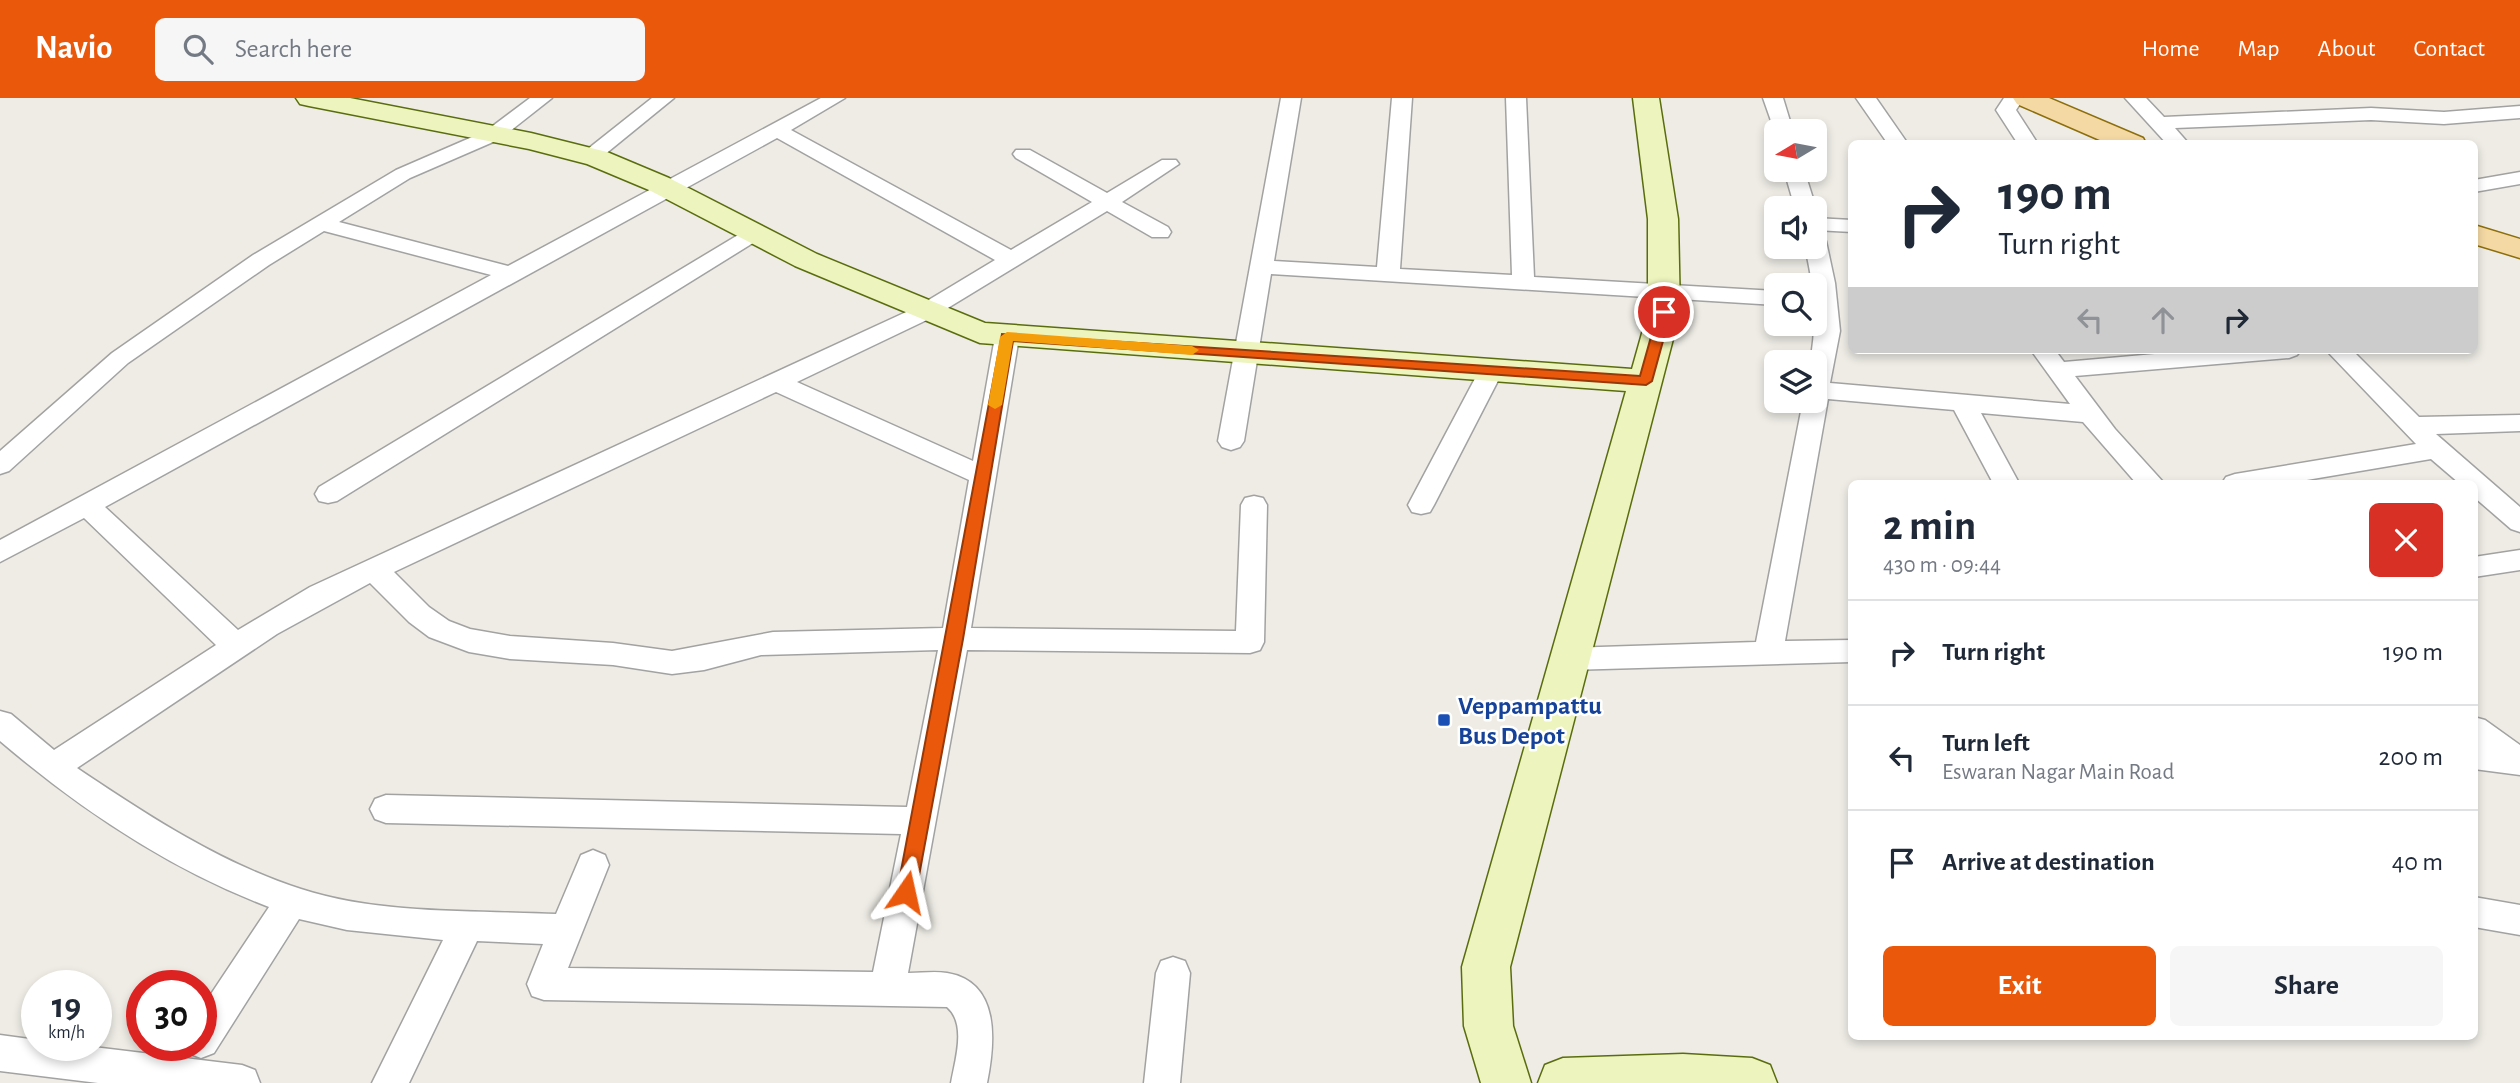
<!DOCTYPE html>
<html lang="en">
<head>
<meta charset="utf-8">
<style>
	body { margin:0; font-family:"Alegreya Sans",sans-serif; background:#f6f6f7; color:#1f2937; height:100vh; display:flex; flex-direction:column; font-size:26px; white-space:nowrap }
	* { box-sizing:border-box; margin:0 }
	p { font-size:23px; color:#747a83 }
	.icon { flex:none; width:38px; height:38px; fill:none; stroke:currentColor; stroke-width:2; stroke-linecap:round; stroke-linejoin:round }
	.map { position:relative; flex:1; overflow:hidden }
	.details { position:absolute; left:1848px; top:382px; width:630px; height:560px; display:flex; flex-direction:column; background:#fff; border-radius:10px; box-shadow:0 4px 10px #0003 }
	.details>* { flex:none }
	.top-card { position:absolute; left:1848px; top:42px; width:630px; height:214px; border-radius:10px; box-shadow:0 4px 10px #0003; background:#fff; color:#1f2937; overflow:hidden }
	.needle { width:46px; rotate:260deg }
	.tools { position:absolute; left:1764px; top:21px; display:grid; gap:14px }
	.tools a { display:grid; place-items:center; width:63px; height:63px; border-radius:10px; background:#fff; box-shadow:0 4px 10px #0003; font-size:35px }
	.speed { position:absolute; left:21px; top:872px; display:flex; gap:14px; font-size:35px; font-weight:700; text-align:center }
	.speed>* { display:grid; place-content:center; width:91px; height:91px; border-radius:50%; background:#fff; box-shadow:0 4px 10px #0003; line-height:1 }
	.speed small { font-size:18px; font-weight:400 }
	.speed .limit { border:10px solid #d22; background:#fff; color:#111 }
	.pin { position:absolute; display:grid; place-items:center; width:60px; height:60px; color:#fff; margin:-30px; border:4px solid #fff; border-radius:50%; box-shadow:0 2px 7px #0007 }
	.me { position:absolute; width:77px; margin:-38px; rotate:11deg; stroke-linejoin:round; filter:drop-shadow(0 0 5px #0008) }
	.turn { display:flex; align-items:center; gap:24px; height:147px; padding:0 35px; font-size:32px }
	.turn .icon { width:91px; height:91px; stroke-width:2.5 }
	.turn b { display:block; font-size:49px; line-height:60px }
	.lanes { display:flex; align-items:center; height:66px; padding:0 35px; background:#0003; justify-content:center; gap:35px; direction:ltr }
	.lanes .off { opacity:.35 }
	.round { display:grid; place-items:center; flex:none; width:74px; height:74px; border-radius:10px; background:#f6f6f7 }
	.headline { display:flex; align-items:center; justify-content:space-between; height:119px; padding:0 35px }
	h1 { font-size:42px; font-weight:700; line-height:52px }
	.action { display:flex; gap:14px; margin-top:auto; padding:14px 35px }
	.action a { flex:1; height:80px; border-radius:10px; background:#ea580c; color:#fff; font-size:28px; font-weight:700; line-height:80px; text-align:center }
	.action a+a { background:#f6f6f7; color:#1f2937 }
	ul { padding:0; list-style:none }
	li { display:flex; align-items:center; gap:21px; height:105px; padding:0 35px; border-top:2px solid #e0e1e3 }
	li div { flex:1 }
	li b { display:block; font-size:26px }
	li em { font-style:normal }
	header { display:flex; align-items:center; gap:42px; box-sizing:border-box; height:98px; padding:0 35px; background:#ea580c; color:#fff }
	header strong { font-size:33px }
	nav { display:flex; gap:38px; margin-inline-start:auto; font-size:24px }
	.search { width:490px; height:63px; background:#f6f6f7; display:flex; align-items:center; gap:18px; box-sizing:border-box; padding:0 24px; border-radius:10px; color:#747a83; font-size:26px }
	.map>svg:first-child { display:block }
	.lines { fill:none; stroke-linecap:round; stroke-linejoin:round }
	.street-casing { stroke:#a2a2a2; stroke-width:3 }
	.secondary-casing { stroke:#5a6d0e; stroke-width:3 }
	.primary-casing { stroke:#8d6e0c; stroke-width:3 }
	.street { fill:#fff; fill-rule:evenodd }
	.secondary { fill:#edf4bd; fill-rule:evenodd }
	.primary { fill:#f4d9a4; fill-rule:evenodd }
	.route { fill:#ea580c; stroke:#983908; stroke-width:2 }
	.slow { fill:#f59e0b }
	.transit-dot { fill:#1a4fb4; stroke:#fff; stroke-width:2.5 }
	.labels { text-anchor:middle; stroke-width:5; stroke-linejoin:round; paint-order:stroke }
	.transit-label { font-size:26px; font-weight:bold; fill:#164399; stroke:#fff; text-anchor:start }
</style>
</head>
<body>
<header>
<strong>Navio</strong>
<div class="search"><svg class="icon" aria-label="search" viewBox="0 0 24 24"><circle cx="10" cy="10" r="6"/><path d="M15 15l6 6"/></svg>Search here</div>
<nav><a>Home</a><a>Map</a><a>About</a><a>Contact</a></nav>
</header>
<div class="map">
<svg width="2520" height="985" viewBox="0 0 2520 985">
	<rect width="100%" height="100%" fill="#eeece5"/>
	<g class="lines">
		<!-- street casing -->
		<g class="street-casing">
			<path id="street" d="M530,0H552L500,41L410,80L339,124L508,168L821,0H845L791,32L1011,152L1092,104L1016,60L1013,56L1016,52H1030L1107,95L1162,62H1176L1179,66L1122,104L1168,129L1171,134L1168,139H1152L1107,113L933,219L797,284L973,363L995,239L999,234H1015L1019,239L971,530L1236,533L1241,407L1245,400L1254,398L1263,400L1267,407L1264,544L1260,552L1250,555L967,552L908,875C921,875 935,873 947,875C1001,884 995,945 987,985H951C955,962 967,926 947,909L544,902L532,898L527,886L543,846L477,843L409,985H372L443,842L347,832L299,821L214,955L201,960L188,955L185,947H201V911L269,809C169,771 81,712 0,643V613L11,616L54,652L216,547L84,420L0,464V442L491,177L324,133L269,167L128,265L9,373L0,376V353L112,255L253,157L396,72L486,33ZM777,40L995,162L917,209L310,489L238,532L105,409ZM776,294L969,382L943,530L773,534L672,553L613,545L510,538L470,531L449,523L429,509L394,474ZM370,485L409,524L429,539L469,554L510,561L613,567L672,576L704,572L761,557L938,552L907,709L386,697L375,701L370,711L375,721L386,725L901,736L873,874L568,870L609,767L605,757L593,752L581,757L556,816C473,812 381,817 301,791C220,765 147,717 77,670L277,536Z
				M652,0H674L598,62H584L581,58L584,54Z
				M1281,0H1301L1274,163L1377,169L1392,0H1412L1400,171L1512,177L1506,0H1526L1534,179L1776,193V207L1271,176L1244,343L1240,349L1231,352L1222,349L1218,343Z
				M1763,0H1783L1793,33H1776V37Z
				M1856,0H1876L1908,46H1888Z
				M2004,0H2024L2016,12L2038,46H2018L1996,12Z
				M2125,0H2146L2164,19L2371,10L2444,14L2520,8V20L2444,26L2371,22L2175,30L2189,46H2167Z
				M1784,72H1804L1816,110L1815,111L1795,110Z
				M2520,74V86L2474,94V82Z
				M1815,120L1852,122V134L1815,132Z
				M753,128L764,135L761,140L337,403L328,405L319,403L315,396L319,389Z
				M1815,137L1826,143L1835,185L1840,233L1830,285L2070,306L2031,252H2055L2064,264L2200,252H2301L2297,257L2289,260L2075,278L2115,331L2164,385H2136L2083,324L1981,315L2019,385H1993L1954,312L1828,301L1785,543L1852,542V564L1568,572L1558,569L1553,561L1558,553L1568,550L1756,544L1803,303H1815V264H1810C1818,222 1814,189 1805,149H1815Z
				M2326,252H2352L2419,319L2520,317V333L2436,336L2520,409V434L2511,431L2474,399V385H2459L2431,361L2289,385H2222L2226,379L2235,376L2416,346Z
				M1491,265L1500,267L1503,273L1434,407L1430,414L1421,416L1412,414L1408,407L1479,273L1482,267Z
				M2520,452V472L2474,479V459Z
				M2474,619L2485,622L2520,647V677L2474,671Z
				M2474,799L2520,807V837L2474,829Z
				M1173,859L1185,863L1190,875L1180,985H1144L1156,875L1161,863Z
				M0,937L37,942V947H77L242,967L255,972L260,985H98L0,973Z"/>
		</g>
		<!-- secondary casing -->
		<g class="secondary-casing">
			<path id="secondary" d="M296,0H350L531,35L607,54L669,80L817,156L985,225L1632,271L1648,214V121L1633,0H1659L1678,121L1680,214L1510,869L1513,928L1531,985H1481L1464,928L1462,869L1626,293L980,245L795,168L649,92L587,66L529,51L309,8L300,6Z
				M1683,956L1752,960L1770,967L1777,985H1538L1545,967L1563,960Z"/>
		</g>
		<!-- primary casing -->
		<g class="primary-casing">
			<path id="primary" d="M2013,0H2049L2143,40L2146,46H2109L2017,6Z
				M2474,127L2520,141V160L2474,146Z"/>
		</g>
		<!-- street -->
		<use href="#street" class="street"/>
		<!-- secondary -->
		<use href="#secondary" class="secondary"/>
		<!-- primary -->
		<use href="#primary" class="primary"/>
	</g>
	<!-- route -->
	<path class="route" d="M1664,210L1671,214L1652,283L1646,287L1013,243L963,541L916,794L913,800L906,802L900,800L897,794L1002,236L1640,278L1658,214Z"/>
	<!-- slow -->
	<path class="slow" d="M1007,234L1192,248L1199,252L1192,257L1013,243L1002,307L995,311L988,307L1000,239Z"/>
	<!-- markers -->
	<rect class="transit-dot" x="1437" y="615" width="14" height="14" rx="3.5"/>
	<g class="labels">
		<!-- transit labels -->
		<g class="transit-label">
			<text x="1458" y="616">Veppampattu<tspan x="1458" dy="30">Bus Depot</tspan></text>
		</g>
	</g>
</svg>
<div class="tools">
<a><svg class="needle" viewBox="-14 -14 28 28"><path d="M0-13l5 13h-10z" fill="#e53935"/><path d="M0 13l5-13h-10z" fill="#747a83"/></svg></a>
<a><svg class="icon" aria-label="sound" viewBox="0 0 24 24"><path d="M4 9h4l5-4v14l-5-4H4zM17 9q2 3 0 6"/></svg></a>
<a><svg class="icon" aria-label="search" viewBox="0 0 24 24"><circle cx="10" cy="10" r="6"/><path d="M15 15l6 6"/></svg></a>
<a><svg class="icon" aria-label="layers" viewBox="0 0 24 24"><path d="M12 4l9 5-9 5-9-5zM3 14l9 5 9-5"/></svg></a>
</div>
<div class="speed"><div>19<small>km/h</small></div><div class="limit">30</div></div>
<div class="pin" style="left:1664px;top:214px;background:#d93025"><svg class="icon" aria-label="arrive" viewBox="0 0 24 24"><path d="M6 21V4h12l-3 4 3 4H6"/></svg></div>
<svg class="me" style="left:906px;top:794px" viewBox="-20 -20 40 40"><path d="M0-17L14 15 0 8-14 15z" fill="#ea580c" stroke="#fff" stroke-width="4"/></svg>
<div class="top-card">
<div class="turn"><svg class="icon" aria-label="right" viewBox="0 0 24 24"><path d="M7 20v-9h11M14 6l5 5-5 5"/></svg><div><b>190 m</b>Turn right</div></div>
<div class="lanes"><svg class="icon off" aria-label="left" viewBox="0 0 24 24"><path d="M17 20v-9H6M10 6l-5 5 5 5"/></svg><svg class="icon off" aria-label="ahead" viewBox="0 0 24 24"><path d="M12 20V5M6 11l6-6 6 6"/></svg><svg class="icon" aria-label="right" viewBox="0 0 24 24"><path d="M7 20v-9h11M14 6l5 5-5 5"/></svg></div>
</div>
<section class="details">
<div class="headline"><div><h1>2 min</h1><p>430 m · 09:44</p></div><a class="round" style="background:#d93025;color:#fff"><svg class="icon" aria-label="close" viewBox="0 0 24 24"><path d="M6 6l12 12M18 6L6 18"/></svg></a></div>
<ul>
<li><svg class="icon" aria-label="right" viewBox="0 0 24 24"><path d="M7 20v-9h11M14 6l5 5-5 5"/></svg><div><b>Turn right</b></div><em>190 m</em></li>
<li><svg class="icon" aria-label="left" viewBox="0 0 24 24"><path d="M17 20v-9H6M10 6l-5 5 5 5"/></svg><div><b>Turn left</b><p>Eswaran Nagar Main Road</p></div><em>200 m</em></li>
<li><svg class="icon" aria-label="arrive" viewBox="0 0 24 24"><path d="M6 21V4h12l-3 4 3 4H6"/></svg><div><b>Arrive at destination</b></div><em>40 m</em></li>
</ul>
<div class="action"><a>Exit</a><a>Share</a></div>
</section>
</div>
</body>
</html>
